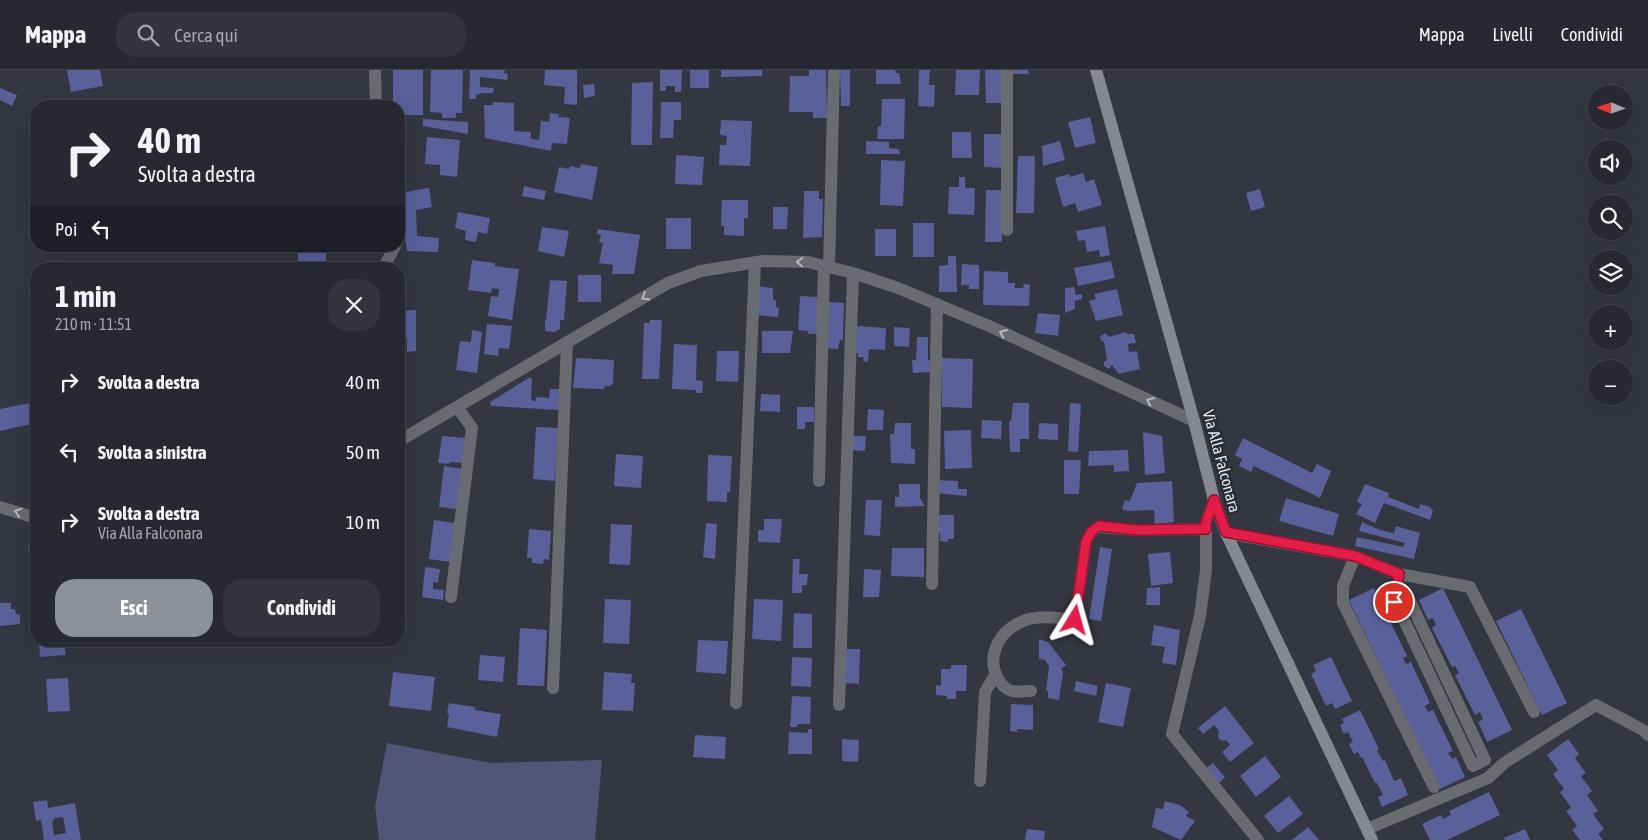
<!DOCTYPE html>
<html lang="it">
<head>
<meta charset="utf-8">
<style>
	body { margin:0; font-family:"Asap Condensed",sans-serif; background:#33343d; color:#f1f3f6; height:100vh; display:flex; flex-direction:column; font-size:19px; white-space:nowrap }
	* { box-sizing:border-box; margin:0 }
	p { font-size:16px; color:#a4a6ab }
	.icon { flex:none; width:28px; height:28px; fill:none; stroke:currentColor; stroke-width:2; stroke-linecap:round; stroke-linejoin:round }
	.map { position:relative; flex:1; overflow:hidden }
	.sheet { position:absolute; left:30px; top:192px; width:375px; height:385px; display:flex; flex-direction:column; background:#272831; border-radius:20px; box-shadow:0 5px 20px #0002,0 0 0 1px #43444d }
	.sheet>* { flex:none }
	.top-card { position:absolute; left:30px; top:30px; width:375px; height:152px; border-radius:20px; box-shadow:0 5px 20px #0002,0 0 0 1px #43444d; background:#272831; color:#f1f3f6; overflow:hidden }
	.needle { width:32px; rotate:272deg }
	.buttons { position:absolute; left:1588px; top:15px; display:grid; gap:10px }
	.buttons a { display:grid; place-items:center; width:45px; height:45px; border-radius:50%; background:#272831; box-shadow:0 5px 20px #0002,0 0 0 1px #43444d; font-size:25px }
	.pin { position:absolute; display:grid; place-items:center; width:42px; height:42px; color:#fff; margin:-21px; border:2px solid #fff; border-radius:50%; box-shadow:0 1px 5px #0007 }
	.me { position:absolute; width:55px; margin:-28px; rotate:8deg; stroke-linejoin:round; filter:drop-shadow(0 0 4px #0008) }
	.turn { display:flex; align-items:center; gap:18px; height:105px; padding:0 25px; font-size:22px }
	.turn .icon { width:65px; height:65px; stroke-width:2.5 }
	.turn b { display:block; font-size:35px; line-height:42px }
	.then { display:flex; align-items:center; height:48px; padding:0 25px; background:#0003; gap:10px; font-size:19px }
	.round { display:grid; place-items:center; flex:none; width:52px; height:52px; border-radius:20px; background:#33343d }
	.overview { display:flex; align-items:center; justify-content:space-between; height:85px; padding:0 25px }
	h1 { font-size:30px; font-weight:700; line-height:38px }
	.cta { display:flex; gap:10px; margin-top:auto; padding:10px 25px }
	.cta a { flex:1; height:58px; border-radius:20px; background:#8c9099; color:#fff; font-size:20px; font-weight:700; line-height:58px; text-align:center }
	.cta a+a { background:#33343d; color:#f1f3f6 }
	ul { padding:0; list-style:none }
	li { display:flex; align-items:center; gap:15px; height:70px; padding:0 25px }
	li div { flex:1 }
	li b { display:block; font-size:19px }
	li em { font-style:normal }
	header { display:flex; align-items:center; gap:30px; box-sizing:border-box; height:70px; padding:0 25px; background:#272831; border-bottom:1px solid #43444d }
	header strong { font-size:24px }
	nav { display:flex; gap:28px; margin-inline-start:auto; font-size:18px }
	.search { width:350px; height:45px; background:#33343d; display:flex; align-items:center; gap:12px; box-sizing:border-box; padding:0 18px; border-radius:20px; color:#a4a6ab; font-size:19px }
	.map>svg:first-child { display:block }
	.green { fill:#515679 }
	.building { fill:#59609a; fill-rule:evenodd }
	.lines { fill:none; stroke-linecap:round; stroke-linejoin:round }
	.street { stroke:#6a6b71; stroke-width:12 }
	.secondary { stroke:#868891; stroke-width:12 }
	.oneway { stroke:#b5b6bd }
	.route-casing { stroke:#92132f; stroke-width:12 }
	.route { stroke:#e11d48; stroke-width:9 }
	.labels { text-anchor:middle; stroke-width:5; stroke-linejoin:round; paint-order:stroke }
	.street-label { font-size:16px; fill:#e7e8ef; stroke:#2a2c37 }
</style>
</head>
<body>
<header>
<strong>Mappa</strong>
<div class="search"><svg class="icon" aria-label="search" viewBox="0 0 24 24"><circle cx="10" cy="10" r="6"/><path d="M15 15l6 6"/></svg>Cerca qui</div>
<nav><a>Mappa</a><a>Livelli</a><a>Condividi</a></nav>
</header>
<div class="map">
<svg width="1648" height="770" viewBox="0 0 1648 770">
	<rect width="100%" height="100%" fill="#343641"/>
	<!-- green -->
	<path class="green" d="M387,673L491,693L602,690L595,770H379L375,736Z"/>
	<!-- building -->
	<path class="building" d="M67,0H100L103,16L71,22Z
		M393,0H423V45H399V36L393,35Z
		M431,0H463L462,43H456V48H442V43L430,42Z
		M470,0H505L504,3L508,4L507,10L480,7V17L494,18L493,23H480V24L476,25V29H469Z
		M545,0H577V35L564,34L565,17L544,15Z
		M660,0H682L681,22H675V16H666V21H660Z
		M690,0H709V18H690Z
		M721,0H762V6L721,7Z
		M809,0H826L827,48H813V42H789L790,6H809Z
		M840,0H850V36H841Z
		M876,0H895L896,3H899L901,14H876Z
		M919,0H930L929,15H935L934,37L918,36Z
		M956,0H980L979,25H955Z
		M985,0H1003L1004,33H986Z
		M1012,0H1028L1029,4H1012Z
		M653,12L652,75H631L632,13Z
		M594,14L595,26L584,28L583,15Z
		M0,18L17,25L12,36L0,30Z
		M882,29H905L904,69H877L878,56H881Z
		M493,32L514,33V61L531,62V69L539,70L541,51L549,52L550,43L559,44V47L570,48L567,74L552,73L551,81L485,68L484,35H493Z
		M661,32H681V50H674L673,68H660Z
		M1090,47L1096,73L1075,78L1068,52Z
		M423,49L468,52V64L423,56Z
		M721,50L752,51L750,96L719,95L720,75H726L727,66L720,65Z
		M952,62H971L972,88H952Z
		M984,64H1004L1003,98L984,97Z
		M427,67L460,70L457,107L440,105V95L425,94Z
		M866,71L889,72V78L899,79L900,84H866Z
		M1060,71L1065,90L1043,96L1042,76Z
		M676,85L704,87L702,115L675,114Z
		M1018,86H1035L1034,143H1016Z
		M881,90L905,91L903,136L880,135Z
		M581,94L598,97L592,130L554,122L559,97L569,99L570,96L580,98Z
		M1083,103L1086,112L1094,109L1102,135L1078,142L1075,133L1063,137L1055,108L1069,104L1070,107Z
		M959,107H965V118H975L974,145L948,144L949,117H959Z
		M524,116L546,121L544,130L522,126Z
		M429,118L432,137L416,140L417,166L439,168L438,182L407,181L399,123Z
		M1260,119L1265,137L1251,141L1246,123Z
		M986,120H1003L1002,172H985Z
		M804,121H819V129H823L822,167L803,168Z
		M722,130H748V148H744V166L724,165V156H721Z
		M773,137H788L787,159H773Z
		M458,142L490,148L487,164L478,162L476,172L465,170L466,161L455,158Z
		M666,148H691V179H666Z
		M913,153H934V187H913Z
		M1105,156L1110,185L1100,187L1099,180L1087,182L1085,170L1078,171L1076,161Z
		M542,157L569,161L564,187L538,181Z
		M598,159L640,165L634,204H612L613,195L599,193L603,173L599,172L601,165L597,164Z
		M875,159H896V186H875Z
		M298,180L326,181V199H298Z
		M948,186H956L957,222H939V196L948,195Z
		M472,190L495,193V196L519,199L512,250L488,246L491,226L498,227L499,219L492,218L491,223L468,220Z
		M1111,191L1115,208L1078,216L1074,198Z
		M962,194L979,195V219H969V215H961Z
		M984,201L1008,202V213H1015V218H1023L1024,214L1030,215L1029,236L983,235Z
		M578,205H601V232H578Z
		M550,210L567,211L564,250H560V259L555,262L545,261V250H546Z
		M757,216L773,218V230H776V237L779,238L778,247L757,245Z
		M1074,217L1076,225L1082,224V229L1075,231V239L1065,243V218Z
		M1117,219L1123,245L1096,251L1089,231L1096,229L1094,224Z
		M800,226L819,227L818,264H808V261L798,260Z
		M827,232L844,233L843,270H840L838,279L825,278Z
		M416,240V281L407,282V268H399V241Z
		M1038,243L1060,245L1058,266L1035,263Z
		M650,250H662L659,309H642L644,253H650Z
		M487,254L512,256L509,279L499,278L498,286L484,284Z
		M857,256L886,258L885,280L869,279L868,292L863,291L864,287H858V283H855Z
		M894,257L910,258L909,277L894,276Z
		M472,260L482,262L477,303L456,300L460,271L471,272Z
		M762,261H793L790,283H762Z
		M1126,262L1127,264H1134L1136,273L1128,274L1129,282L1137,281L1140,299L1119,304L1112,295L1109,299L1104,296V292L1107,290L1104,272L1101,270L1100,267L1105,263L1109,267Z
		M917,267H928V290H931V302L913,303L912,290H916Z
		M674,274L697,275L696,310L703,311L702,323H696V320L672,319Z
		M717,281H739L738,312L716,311Z
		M576,288L614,290L613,313L610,316H605L604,319L573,318Z
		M942,288L973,289L972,338L942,337Z
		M530,307L532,310L531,330L536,331V327L549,328L550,319H560L559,340L491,336L490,332Z
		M761,324L780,325V342L760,341Z
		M30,333L31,354L0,361V339Z
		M1013,333H1029V369H1020V382H1010L1009,351H1011Z
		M1070,333L1081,334L1078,382L1068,381Z
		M797,337H814V352H805V359H797Z
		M868,339L884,340L883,360H867Z
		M982,350L1002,351L1001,369L981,368Z
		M895,353H911V379H915V394L891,393L890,364H894Z
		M1039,353L1058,354V370L1038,369Z
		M536,357L558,358L555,411L533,409Z
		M971,360L972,398L945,399L944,361Z
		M1143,362L1162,366L1165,403L1145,405Z
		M442,366L466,368L463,393L450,392L449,394L438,393Z
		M850,366H866L865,381L850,380Z
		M1243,368L1312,403L1317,394L1331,401L1320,428L1254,396L1251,402L1239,396L1242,389L1235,385Z
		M1128,380L1129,401L1114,402V395L1088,396L1089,381Z
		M616,384L643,386L641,418L614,416Z
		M708,385L732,386L730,422H727V432L707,431Z
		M1064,390H1081L1079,424H1064Z
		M444,396L462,399L456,439L439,437Z
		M935,410L958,411V419H967V426L934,423Z
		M1172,411L1174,452L1155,454L1154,440L1128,441L1122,439L1125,430L1130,431L1137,413Z
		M899,414H920V428L925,436L895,437V427H899Z
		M1365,414L1389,423L1388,427L1419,439L1420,434L1430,437L1433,441L1430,450L1384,433L1375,453L1356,444L1362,434L1357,432Z
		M1286,428L1339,444L1333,466L1279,451Z
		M866,430H882L880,466L864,465Z
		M937,445H954V469H948V472L940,471V463H937Z
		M764,449H782L780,473L758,472V460H764Z
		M434,450L455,453L450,492L429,489Z
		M1362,452L1380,460L1394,463L1396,456L1420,463L1414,489L1355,476L1357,467L1403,477L1405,473L1359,461Z
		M706,453L717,454L715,489L703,487Z
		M611,454L632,455L630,495L609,494Z
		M529,459L551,461L549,490L544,489L543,494L532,493V488H527Z
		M36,474V503H32L28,475Z
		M1100,477L1112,479L1101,551L1089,549Z
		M892,478H924V507L891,506Z
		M1170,482L1173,513L1151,516L1148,484Z
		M793,489H800L799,504H808L807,515H802V523H792Z
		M425,497L440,499L438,513L433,512V519L444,520L443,530L422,527Z
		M864,499L881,500L879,527H863Z
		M1160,517V535H1146L1147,518Z
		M1374,518L1384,539L1380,540L1383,547L1387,545L1407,586L1403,588L1406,594L1411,592L1430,633L1425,636L1428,642L1433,640L1453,681L1448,683L1452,689L1456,687L1465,707L1440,719L1349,530Z
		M1443,518L1512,660L1487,672L1478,652L1483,649L1480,642L1475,645L1455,605L1459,603L1455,596L1452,597L1432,558L1436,555L1433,548L1428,550L1419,530Z
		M605,529L631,530L629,574L603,573Z
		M754,529L783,530L781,571L752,569Z
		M0,533H11V539H15L16,544L20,545V554L0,556Z
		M1521,539L1567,633L1542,645L1496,551Z
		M794,543L812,544V578H793Z
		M1154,555L1180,560L1176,595L1162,593L1165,577L1151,575Z
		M520,558L547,560L544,616L517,615Z
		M1039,569L1048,572L1066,595L1061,599L1063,602L1059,630L1048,628V621H1046L1049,596L1045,590L1039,589Z
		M698,570L728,571L726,604L696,602Z
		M39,571H64L66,585L40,587Z
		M844,579H860L859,614L844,613Z
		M480,585L505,587L503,612L478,610Z
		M792,587L812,588L811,617L791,616Z
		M1331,587L1352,631L1335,639L1332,633L1326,636L1311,604L1316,601L1313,595Z
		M951,595H967L966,621H956V629H947V626L936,625V615L941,616V599H951Z
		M393,602L435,607L431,641L389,636Z
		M604,602L632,604L631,613H635L633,641L602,640Z
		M68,608L70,641L48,642L46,609Z
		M1076,611L1098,616L1096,626L1074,621Z
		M1106,613L1131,618L1123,657L1098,652Z
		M792,626L811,627L810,654H798L797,657H790Z
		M449,633L475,637V640L501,644L497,667L447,657L449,644L447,643Z
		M1011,634L1033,635V660L1017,659V662L1010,661Z
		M1225,636L1254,673L1230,692L1222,682L1230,675L1226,670L1223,671L1219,669L1218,665L1219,661L1214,655L1203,664L1198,658Z
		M1360,640L1379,679L1377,680L1383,691L1385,690L1394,711L1401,708L1408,725L1382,737L1378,727L1383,725L1377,713H1375L1362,687L1361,688L1358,682L1354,684L1349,674L1353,672L1348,662L1344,664L1340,655L1344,653L1342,649Z
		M808,659H812V684H788L789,662L808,663Z
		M695,665L726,667L725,689L693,687Z
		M842,669L859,670L858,692L842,691Z
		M1568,669L1579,684L1575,688L1586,703L1581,706L1592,721L1587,725L1598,741L1593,744L1604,759L1598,764L1603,770H1580L1572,760L1577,756L1566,741L1571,738L1560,722L1564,719L1553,704L1558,700L1547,685Z
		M1265,686L1281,707L1256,727L1240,706Z
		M1213,693L1225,707L1218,714L1205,699Z
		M1489,722L1500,745L1447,770H1430L1422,754L1441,745L1443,749L1451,745L1449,741Z
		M1289,726L1303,744L1278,763L1264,746Z
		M47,730L48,738L75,733L81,770H44L41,750L36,751L33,732ZM63,747L66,763L54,765L52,752L55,748Z
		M1165,731L1180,735L1189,742L1186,746L1195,751L1181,770L1152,757L1156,738L1163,739Z
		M1308,757L1319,770H1292Z
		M1027,759L1045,761L1044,770H1025Z
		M1525,759L1530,770H1505L1504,768Z"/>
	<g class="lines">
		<!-- street -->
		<path class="street" d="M375,0L376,36
			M1007,0V160
			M829,197L834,0
			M383,199L395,176
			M399,371L668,213L701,201L763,191L808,192L853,203L898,218L989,256L1194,351
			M819,411L824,196
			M1214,430L1206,452V500L1200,546L1172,664L1258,770
			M0,437L36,448
			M1226,463L1355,486L1399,504L1470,517L1534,642
			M1355,486L1343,516V533L1434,717
			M932,514L937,234
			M1397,518L1408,527L1485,690L1473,696L1395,531L1399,504
			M451,527L472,358L457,337
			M553,618L567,272
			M1031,621C1025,621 1018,622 1012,621C1007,620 1003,616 1000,612C985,589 997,563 1021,552C1037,544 1058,548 1075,550L1086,472L1091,462L1099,457L1137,460L1206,459
			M736,633L755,193
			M839,635L853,203
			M980,711L985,622L995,605
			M1367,759L1488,708L1504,693L1596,635L1643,660L1648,665"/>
		<!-- secondary -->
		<path class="secondary" d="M1096,0L1194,351L1214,430L1226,463L1372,770"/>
	</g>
	<!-- one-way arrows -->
	<defs><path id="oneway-chevron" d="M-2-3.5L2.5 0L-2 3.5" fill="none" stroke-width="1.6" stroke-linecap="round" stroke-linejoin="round" transform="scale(1.25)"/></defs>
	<g class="oneway">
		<use href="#oneway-chevron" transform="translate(800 192) rotate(-178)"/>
		<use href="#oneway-chevron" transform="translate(645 227) rotate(150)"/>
		<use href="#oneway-chevron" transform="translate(1003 263) rotate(-155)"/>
		<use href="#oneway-chevron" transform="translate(1150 331) rotate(-155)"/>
		<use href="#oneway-chevron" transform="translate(18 442) rotate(-162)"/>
	</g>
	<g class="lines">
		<!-- route casing -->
		<g class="route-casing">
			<path id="route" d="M1075,550L1086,472L1091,462L1099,456L1137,460L1206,459V452L1214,430L1226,462L1355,486L1399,504L1394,532"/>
		</g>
		<!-- route -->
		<use href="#route" class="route"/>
	</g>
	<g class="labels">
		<!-- street labels -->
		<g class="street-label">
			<text transform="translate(1222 391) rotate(75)" y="6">Via Alla Falconara</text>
		</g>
	</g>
</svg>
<div class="buttons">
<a><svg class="needle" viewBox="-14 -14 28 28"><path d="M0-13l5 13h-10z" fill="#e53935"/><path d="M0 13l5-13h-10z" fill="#a4a6ab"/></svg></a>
<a><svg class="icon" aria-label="sound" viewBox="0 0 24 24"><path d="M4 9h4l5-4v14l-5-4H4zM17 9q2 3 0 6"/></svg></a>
<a><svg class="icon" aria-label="search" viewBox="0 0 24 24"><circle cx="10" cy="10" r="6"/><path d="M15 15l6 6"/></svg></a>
<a><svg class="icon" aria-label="layers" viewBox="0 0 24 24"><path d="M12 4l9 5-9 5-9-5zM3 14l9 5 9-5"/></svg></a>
<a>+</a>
<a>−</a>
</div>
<div class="pin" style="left:1394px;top:532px;background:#d93025"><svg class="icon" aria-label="arrive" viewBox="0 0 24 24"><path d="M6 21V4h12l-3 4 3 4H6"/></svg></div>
<svg class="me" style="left:1075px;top:550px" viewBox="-20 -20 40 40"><path d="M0-17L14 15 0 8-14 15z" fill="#e11d48" stroke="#fff" stroke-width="4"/></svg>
<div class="top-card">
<div class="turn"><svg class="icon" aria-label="right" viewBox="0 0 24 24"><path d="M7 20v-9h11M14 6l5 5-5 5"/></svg><div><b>40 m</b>Svolta a destra</div></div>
<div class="then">Poi<svg class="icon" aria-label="left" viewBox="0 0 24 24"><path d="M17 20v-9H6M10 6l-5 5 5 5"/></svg></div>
</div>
<section class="sheet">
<div class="overview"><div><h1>1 min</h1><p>210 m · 11:51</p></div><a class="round"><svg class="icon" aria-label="close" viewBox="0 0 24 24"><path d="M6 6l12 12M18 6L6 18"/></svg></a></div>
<ul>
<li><svg class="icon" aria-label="right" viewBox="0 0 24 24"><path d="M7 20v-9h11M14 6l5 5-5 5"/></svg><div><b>Svolta a destra</b></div><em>40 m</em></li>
<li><svg class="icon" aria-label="left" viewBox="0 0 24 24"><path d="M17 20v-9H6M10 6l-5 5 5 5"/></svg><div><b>Svolta a sinistra</b></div><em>50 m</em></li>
<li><svg class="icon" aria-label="right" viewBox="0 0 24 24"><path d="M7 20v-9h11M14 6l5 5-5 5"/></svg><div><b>Svolta a destra</b><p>Via Alla Falconara</p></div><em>10 m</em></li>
</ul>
<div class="cta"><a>Esci</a><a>Condividi</a></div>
</section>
</div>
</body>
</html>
